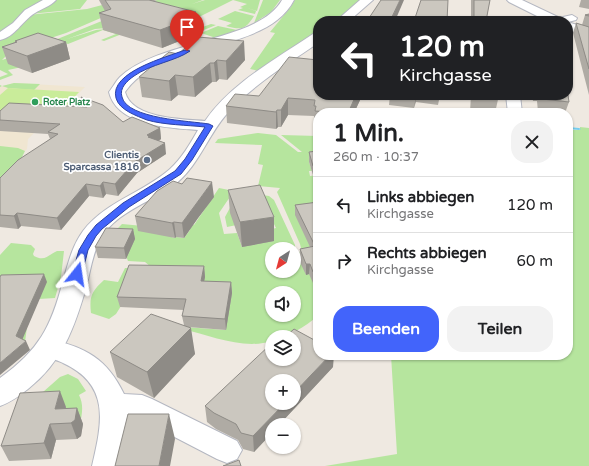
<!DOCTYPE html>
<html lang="de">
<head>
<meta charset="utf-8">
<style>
	body { margin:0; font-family:"Varela Round",sans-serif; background:#f2f2f2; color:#202124; height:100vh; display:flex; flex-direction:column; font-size:15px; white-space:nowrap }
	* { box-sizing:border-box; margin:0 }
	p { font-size:13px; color:#757577 }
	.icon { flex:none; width:22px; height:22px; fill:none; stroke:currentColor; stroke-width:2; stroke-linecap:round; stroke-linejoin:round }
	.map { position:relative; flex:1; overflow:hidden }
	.drawer { position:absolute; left:313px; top:108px; width:260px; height:252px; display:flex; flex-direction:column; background:#fff; border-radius:16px; box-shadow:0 1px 3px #0004 }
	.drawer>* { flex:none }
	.hud { position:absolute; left:313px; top:16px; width:260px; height:84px; border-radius:16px; box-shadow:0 1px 3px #0004; background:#202124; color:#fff; overflow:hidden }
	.needle { width:26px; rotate:216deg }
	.fabs { position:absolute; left:265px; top:242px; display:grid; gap:8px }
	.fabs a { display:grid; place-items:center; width:36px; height:36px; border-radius:50%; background:#fff; box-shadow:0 1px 3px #0004; font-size:20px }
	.pin { position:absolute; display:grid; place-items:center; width:34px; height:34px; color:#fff; margin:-41px -17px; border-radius:50% 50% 50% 0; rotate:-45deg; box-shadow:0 0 4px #0007 }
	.pin .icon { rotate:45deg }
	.me { position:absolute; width:44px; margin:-22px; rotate:15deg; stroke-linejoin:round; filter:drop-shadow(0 0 3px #0008) }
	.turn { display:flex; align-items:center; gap:14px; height:84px; padding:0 20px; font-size:18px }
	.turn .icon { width:52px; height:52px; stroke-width:2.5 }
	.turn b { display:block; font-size:28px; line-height:34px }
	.round { display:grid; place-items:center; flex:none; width:42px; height:42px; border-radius:16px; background:#f2f2f2 }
	.summary { display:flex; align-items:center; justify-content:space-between; height:68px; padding:0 20px }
	h1 { font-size:24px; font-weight:700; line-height:30px }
	.action { display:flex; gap:8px; margin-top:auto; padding:8px 20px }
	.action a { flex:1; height:46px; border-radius:16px; background:#4264fb; color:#fff; font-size:16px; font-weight:700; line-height:46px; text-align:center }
	.action a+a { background:#f2f2f2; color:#202124 }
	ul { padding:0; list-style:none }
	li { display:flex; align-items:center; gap:12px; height:56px; padding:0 20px; border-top:1px solid #e0e0e0 }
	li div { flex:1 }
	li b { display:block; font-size:15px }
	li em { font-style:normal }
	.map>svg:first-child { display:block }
	.education { fill:#f0e6d1 }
	.green { fill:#b6e59e; fill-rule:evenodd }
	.pitch { fill:#c9ec9a }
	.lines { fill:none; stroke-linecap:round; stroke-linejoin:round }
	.stream { fill:#75cff0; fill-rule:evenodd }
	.minor-casing { stroke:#b4b7c1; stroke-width:2 }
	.tertiary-casing { stroke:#b4b7c1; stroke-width:2 }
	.secondary-casing { stroke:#b4b7c1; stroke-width:2 }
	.minor { fill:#fff; fill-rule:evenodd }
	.tertiary { fill:#fff; fill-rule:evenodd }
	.secondary { fill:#fff; fill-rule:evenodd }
	.wall { fill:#afaba4 }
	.shaded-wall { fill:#8e8b86 }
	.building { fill:#cbc7bf; stroke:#8e8b86 }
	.route { fill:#4264fb; stroke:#2b41a3 }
	.leisure-dot { fill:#2e9e5b; stroke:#fff; stroke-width:1.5 }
	.service-dot { fill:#5c6f8a; stroke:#fff; stroke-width:1.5 }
	.labels { text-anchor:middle; stroke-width:3.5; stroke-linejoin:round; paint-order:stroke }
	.far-leisure-label { font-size:9px; font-weight:bold; fill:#27864d; stroke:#fff; text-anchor:start }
	.service-label { font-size:10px; font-weight:bold; fill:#4e5e75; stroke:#fff; text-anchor:end }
</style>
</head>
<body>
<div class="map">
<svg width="589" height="466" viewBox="0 0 589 466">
	<rect width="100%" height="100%" fill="#efe9e1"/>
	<!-- education -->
	<path class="education" d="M14,83L85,87L39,133H34L28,139L27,149L23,153L19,163L0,183V87Z"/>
	<!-- green -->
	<path class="green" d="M0,0H49L0,35Z
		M53,0H87L80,9L30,14Z
		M157,0H203L192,4L205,0H260L257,11L247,8L256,11L255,14L238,10L243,8L240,7L247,4L233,0L183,25L197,29L211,24L216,25L199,32L179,26L165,11L178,6L107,28L95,29L67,39L96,30L106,29L122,34L104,41L101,40L116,34L103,30L68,44L62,42L36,64L8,70L13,75L0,80V77L8,74L0,70V38L28,15L87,9L106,4L135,8ZM110,14L114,16L55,40L60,41L2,60L11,51L66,33Z
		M263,0H280L271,12L254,23Z
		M295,0H361L335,21H318V33L259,71L250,69L275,33L270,32L290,8Z
		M235,11L254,16C245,30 242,30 226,26L232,23L218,19Z
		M218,26L237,30L212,39H211L213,37L201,33Z
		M14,83L40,84L34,90L8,88L2,86L0,87V85L2,86Z
		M580,127L589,128V466H325L397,454L391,355H568V130H580Z
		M258,133L276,135L298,152H302L281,135L318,136V161L309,162L312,171H309L310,176L318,175V316C304,327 290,337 272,337V341C244,350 211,336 183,329L184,327L226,330L145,262L128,261L116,230L122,224L143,226L174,238L176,237L184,238L190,230V225H194L219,188L234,191L219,213L224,234L237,233L242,247L268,230L276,228L271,218L227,227L225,217L232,204L248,193L269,196L274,200L295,245V253L302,252L300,244L277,192L280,188L258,186L263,165L258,164L262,145L215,143L218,139ZM272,249H294V271H272ZM272,293H294V315H272Z
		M0,146L18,148L25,151L19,163L0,183Z
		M11,243L31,245L35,249L33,254L34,256C45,262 48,255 57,251C59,251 61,251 64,251L61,277L55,298L39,299L27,327L25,342L0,338V255Z
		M125,268H145L116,314L109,319L91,313C89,296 92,291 104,280L118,282Z
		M68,374L78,379L86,391L79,395C84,405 82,414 80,424L60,429L66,407L43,392L60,377Z"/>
	<!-- pitch -->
	<path class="pitch" d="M8,88L79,92L59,114L0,110V95Z"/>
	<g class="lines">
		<!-- stream -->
		<path class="stream" d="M568,127L579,128L581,129L579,130L568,129Z"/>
		<!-- minor casing -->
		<g class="minor-casing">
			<path id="minor" d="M43,0H56C51,6 41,9 35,13C22,21 15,37 0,40V32L13,23L25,10Z
				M572,15L577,18L576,20L568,22L553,21L554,19Z
				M506,95H520L522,113H508Z
				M48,339C86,347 107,359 124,394L142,395L152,399L237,441L242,450L237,459L227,463L217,459L138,418L128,417L127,437L122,466H92C102,423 111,385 63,363C56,359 47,358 39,356L36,349L39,342Z"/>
		</g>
		<!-- tertiary casing -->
		<g class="tertiary-casing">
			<path id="tertiary" d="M282,0H294C266,55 161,39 125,92C132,119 182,119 205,121C231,83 276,59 313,34L318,33V43C286,65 251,86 225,116C206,139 198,167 173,186C149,203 113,213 99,242C92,256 90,273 86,288C74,329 62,362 28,389C19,396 11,402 0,406V378C39,350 51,327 63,281C68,264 72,246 83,231C106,201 143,193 170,169C182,158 190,144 198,130C170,128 117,126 109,92C113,87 116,81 120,77C158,40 259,42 282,0Z
				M360,0H373L349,21H336Z"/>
		</g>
		<!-- secondary casing -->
		<g class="secondary-casing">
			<path id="secondary" d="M507,0H522L560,18L562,21H547L509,2Z
				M568,22L589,29V37L568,30Z"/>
		</g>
		<!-- minor -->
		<use href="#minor" class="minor"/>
		<!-- tertiary -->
		<use href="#tertiary" class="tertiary"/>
		<!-- secondary -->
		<use href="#secondary" class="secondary"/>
	</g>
	<!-- wall -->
	<path class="wall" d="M99,0H157L154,1L198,29H196L197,34L162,48L103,30L99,13L105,11L100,2Z
		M471,0H490L486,21H471Z
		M581,0H589V9L579,7Z
		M589,14V95L573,33L576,23L582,25L585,15Z
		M15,41L66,42L70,59L32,73L8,64L2,47L15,42Z
		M178,54L245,60L227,80L219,79L216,82H212L195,97L178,95L171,101L142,97L139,77Z
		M318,95H361V98L354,113H318V129L315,128V123H314V116L288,115L281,127H278L276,129L227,123L226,106L259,96Z
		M390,95H440L438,105L416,102L414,108L389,105Z
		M471,95H499L495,113H476L470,112Z
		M532,95H568L569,102L565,113H547L538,112L537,101H533Z
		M81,97L123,122L160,128L161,139L159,141L166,154L137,173L118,196L106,194L103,198L89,196L61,230L21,226L18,229L0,227V178L50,139L48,134L0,131V111L84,107Z
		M318,151V188L317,175H313L309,162V152Z
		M228,190L274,241L242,247L230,213Z
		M214,197L198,218L184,238L176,237L175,238L138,231L135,216Z
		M318,202V282L313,283L309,274L306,275L299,260L300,249L310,247L295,215V205Z
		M133,229L135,239L126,259L98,258L95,247Z
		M204,266L205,277L204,281L231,282L232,293L226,330L188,327L195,354L154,398L117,377L110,352L184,325L182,316L184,310L120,307L117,297Z
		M333,367L279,425H272V433L254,452L243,449L238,440L216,429L207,422L205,406Z
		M66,407V408H77L83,424L81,436L77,439L56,440L51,459L9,461L1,446Z"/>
	<!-- shaded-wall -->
	<path class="shaded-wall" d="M400,0H404L395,21H390Z
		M196,12L198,29H196L197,34L162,48L160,30L188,15Z
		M244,41L245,60L227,80L226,61Z
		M66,42L70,59L32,73L27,56Z
		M217,60L219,79L216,82L214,63Z
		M210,63L212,82L195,97L193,77Z
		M175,75L178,95L171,101L169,81Z
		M356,95H361V98L354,113H348Z
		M416,95H417L414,108Z
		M288,98V115L281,127V110Z
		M277,110L278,127L276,129V112Z
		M160,128L161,139L151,145L147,135Z
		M165,143L166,154L137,173L118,196L115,184L134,162Z
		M103,182L106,194L103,198L100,186Z
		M212,182L214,197L198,218L184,238L182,223L196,204Z
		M86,184L89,196L61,230L57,218Z
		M17,213L21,226L18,229L14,216Z
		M274,217V241L242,247L240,222Z
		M174,222L176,237L175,238L172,223Z
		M133,229L135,239L126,259L124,248Z
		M306,264H310L309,274L306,275Z
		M204,266L205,277L202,292L201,281Z
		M318,271V282L313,283V272Z
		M44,274L47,282L20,345L16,336Z
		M231,282L232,293L226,330L225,319Z
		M191,328L195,354L154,398L147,372Z
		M26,341L30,350L0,375V363Z
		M330,355H334L333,367L279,425H272V433L254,452L253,436L285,403H294V393Z
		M60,391L66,407L61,424L55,409Z
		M77,408L83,424L81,436L77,439L71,423Z
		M169,414L175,439L170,466H159Z
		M50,424L56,440L51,459L44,443Z"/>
	<!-- building -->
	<path class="building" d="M105,0H149L196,12L188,15L195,17L160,30L99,13L111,9Z
		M381,0H400L390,21H367Z
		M421,0H448L447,21H414Z
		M474,0H490L486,21H474Z
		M589,14V16L585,15Z
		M541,20L548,21H540Z
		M576,23L589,27V69Z
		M38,33L66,42L27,56L2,47L17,42L15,41Z
		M198,37L244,41L226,61L217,60L214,63H210L193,77L175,75L169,81L139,77L169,52L178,54Z
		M289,57L318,60V95H356L348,113H328V112L315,111L316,106H314L315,100L288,98L281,110H277L276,112L226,106L235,94L259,96Z
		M541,95H568L569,102L542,99Z
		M81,97L103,105L123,122L132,117L160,128L147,135L150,136L148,137L165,143L134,162L115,184L103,182L100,186L86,184L57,218L17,213L14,216L0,215V178L18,160L58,134L48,132L60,124L0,120V111L9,103L87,107Z
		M318,151V175L317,166H313L309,152Z
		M187,178L212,182L196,204L182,223L174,222L172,223L135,216L157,191L173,181L182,184Z
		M260,185L274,217L240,222L228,190Z
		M318,202V271L313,272L310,264H306L300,249L315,246L295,205Z
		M106,228L133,229L124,248L95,247Z
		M129,265L204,266L201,281L231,282L225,319L182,316L186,299L117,297Z
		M44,274L16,336L26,341L0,363V277L1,275Z
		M151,314L191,328L147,372L110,352Z
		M294,329L318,342V355H330L294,393V381H272V403H285L253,436L241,433L236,424L214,413L205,406L272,343V359H294V337H285Z
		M60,391L55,409L77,408L75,420L71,423L50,424L44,443L1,446L20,393Z
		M128,414H169L159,466H115Z
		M239,460L241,466H223Z"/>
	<!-- route -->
	<path class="route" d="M185,50L190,51C176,61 151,64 134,76C127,81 119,88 122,97C127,119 191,121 209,124L213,126L192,160L181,174L129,207L102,229L96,236L88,250L82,274L77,278L73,277L72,274L79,250L88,235L96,225L123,203L175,171L185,159L205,127C187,125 164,125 147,120C137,116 119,110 116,98C109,72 167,57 185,50Z"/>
	<!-- markers -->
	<circle class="leisure-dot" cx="35" cy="102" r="4"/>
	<circle class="service-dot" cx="147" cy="160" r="4"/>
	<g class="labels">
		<!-- far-leisure labels -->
		<g class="far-leisure-label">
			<text x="43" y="105">Roter Platz</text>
		</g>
		<!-- service labels -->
		<g class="service-label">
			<text x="139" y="158">Clientis<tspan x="139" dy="12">Sparcassa 1816</tspan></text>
		</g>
	</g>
</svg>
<div class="fabs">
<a><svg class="needle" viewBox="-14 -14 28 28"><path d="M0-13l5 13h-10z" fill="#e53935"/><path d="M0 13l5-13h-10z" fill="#757577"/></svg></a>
<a><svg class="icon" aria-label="sound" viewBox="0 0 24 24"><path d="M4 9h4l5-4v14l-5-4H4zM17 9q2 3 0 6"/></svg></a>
<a><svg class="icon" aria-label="layers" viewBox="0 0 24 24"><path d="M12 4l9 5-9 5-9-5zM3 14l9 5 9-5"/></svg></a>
<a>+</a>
<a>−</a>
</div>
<div class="pin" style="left:187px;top:51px;background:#d93025"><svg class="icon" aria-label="arrive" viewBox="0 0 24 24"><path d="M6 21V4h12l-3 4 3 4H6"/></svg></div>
<svg class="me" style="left:77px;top:274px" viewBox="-20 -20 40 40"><path d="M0-17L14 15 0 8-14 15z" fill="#4264fb" stroke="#fff" stroke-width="4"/></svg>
<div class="hud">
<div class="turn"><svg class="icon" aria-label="left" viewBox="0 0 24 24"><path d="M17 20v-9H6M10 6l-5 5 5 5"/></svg><div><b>120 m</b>Kirchgasse</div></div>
</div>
<section class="drawer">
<div class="summary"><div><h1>1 Min.</h1><p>260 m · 10:37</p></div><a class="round"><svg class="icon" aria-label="close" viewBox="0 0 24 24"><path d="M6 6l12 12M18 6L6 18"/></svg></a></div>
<ul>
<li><svg class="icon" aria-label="left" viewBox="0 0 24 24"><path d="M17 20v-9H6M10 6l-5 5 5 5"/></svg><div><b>Links abbiegen</b><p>Kirchgasse</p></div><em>120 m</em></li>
<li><svg class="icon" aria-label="right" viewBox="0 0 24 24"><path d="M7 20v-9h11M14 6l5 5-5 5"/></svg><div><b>Rechts abbiegen</b><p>Kirchgasse</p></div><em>60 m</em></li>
</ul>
<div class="action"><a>Beenden</a><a>Teilen</a></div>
</section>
</div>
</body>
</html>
